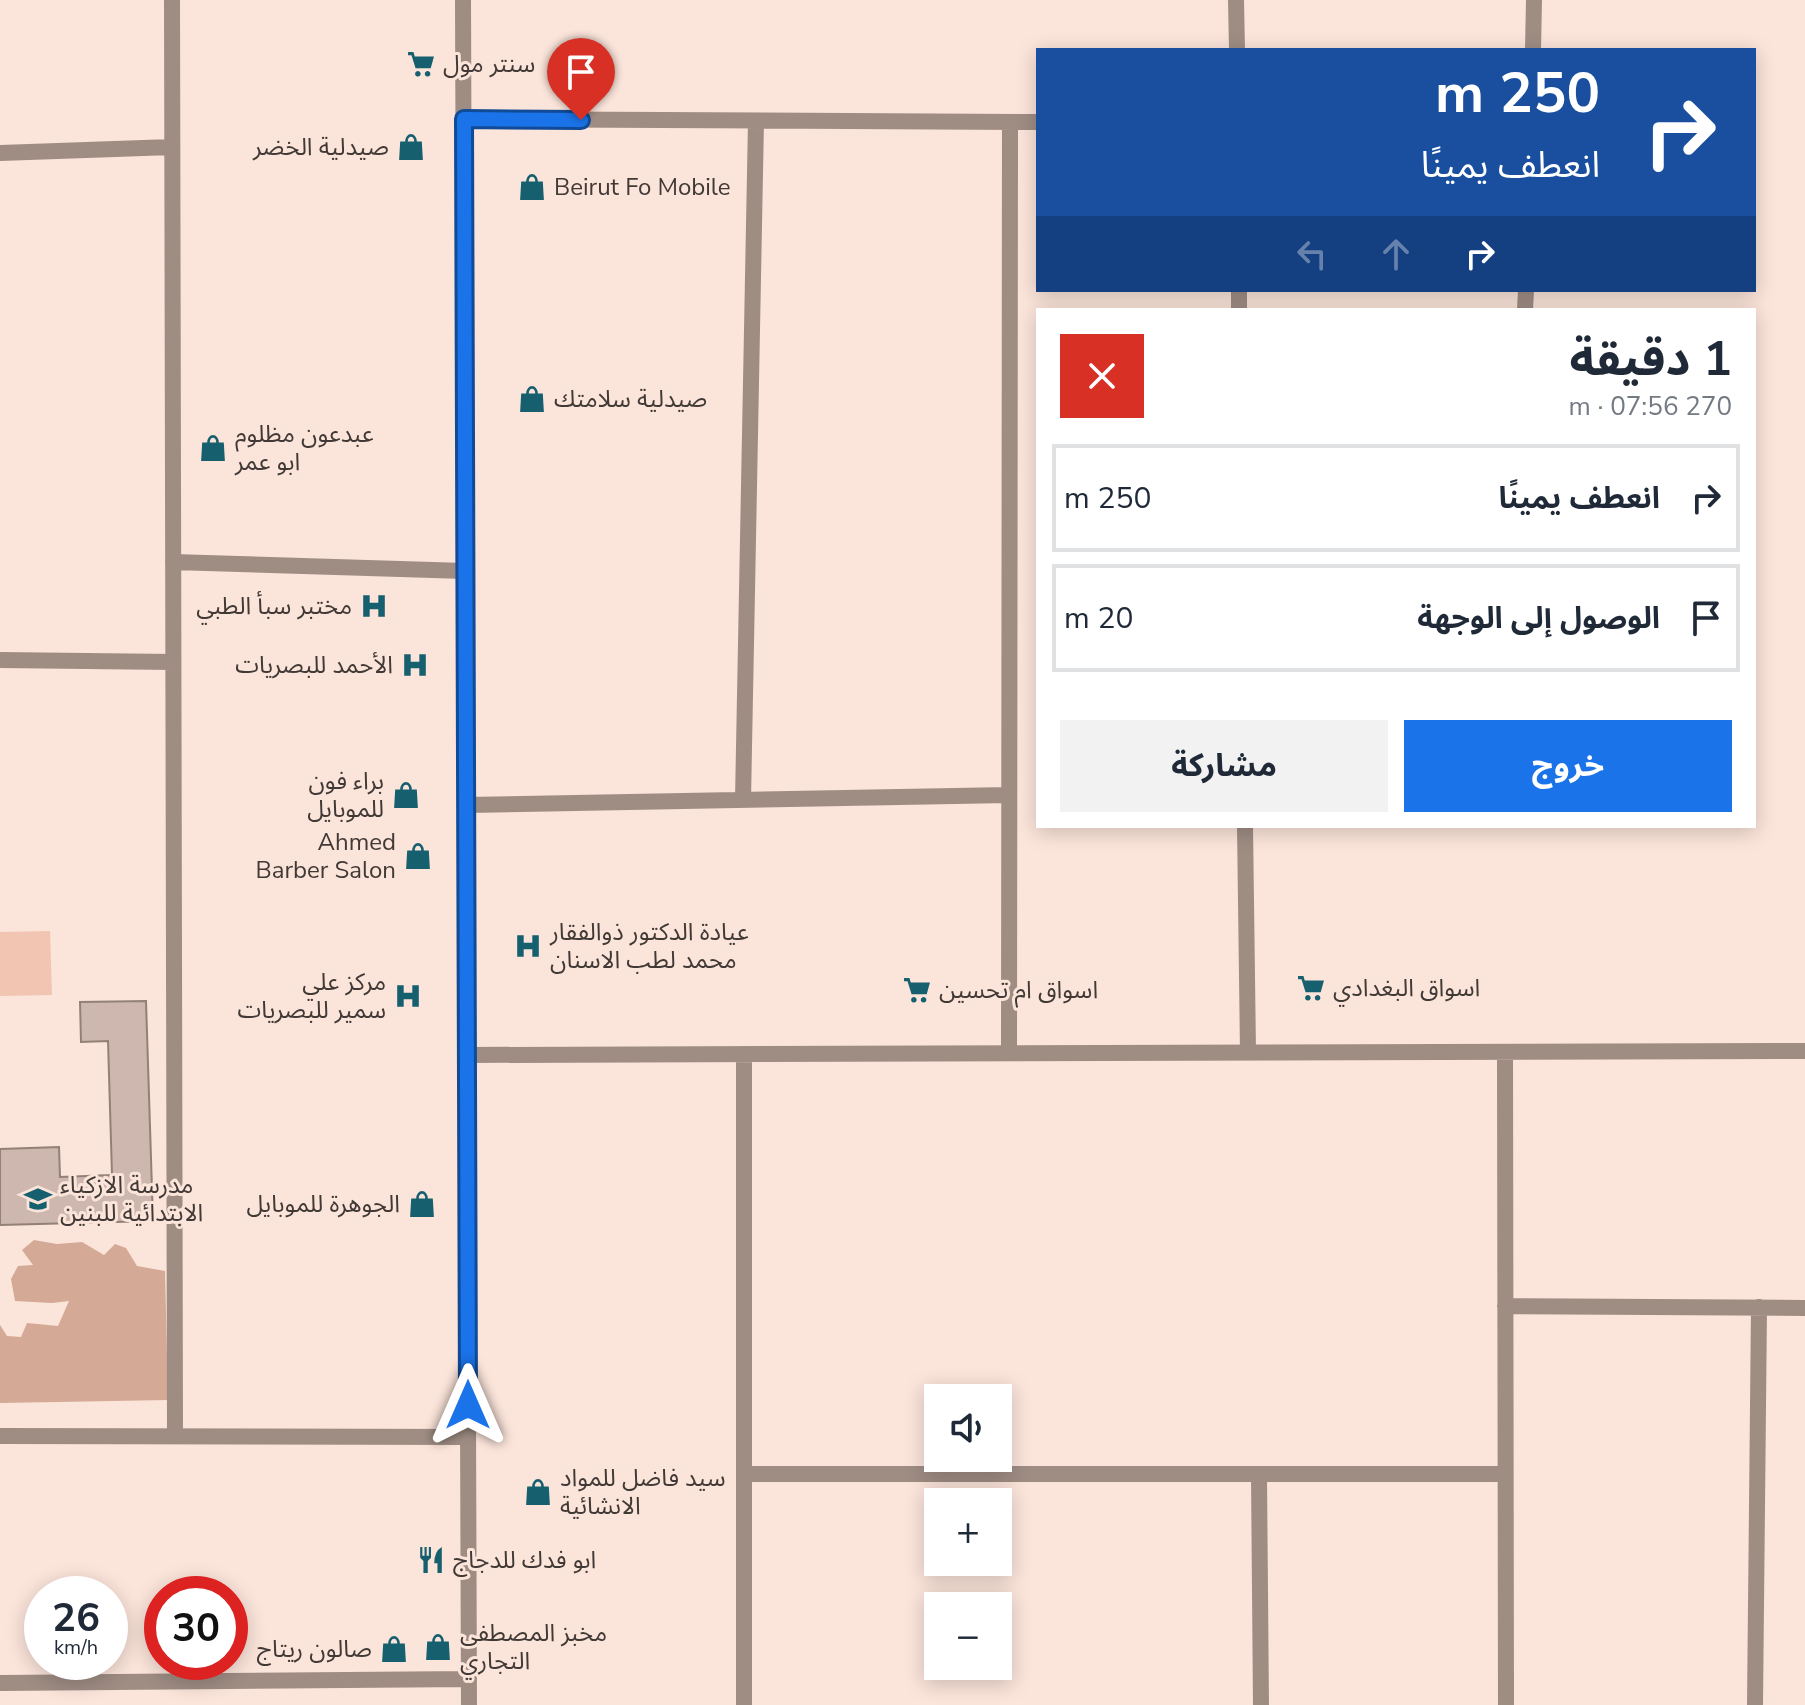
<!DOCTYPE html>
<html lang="ar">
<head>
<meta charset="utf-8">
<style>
	body { margin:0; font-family:"Nunito Sans","Noto Sans Arabic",sans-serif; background:#f2f2f3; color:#1f2937; direction:rtl; height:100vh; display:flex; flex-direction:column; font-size:30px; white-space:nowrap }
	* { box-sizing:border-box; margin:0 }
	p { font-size:26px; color:#747a83 }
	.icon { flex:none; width:44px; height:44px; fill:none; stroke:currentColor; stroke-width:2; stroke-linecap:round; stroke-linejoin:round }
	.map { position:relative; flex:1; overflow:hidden; direction:ltr }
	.side { position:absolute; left:1036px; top:308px; width:720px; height:520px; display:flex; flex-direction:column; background:#fff; border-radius:0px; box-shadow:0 4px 20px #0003; direction:rtl }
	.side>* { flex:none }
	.banner { position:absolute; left:1036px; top:48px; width:720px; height:244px; border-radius:0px; box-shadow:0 4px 20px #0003; direction:rtl; background:#1a4fa0; color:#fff; overflow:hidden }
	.buttons { position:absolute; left:924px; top:1384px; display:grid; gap:16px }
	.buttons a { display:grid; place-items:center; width:88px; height:88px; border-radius:0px; background:#fff; box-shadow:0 4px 20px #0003; font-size:40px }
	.speed { position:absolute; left:24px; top:1576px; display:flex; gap:16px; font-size:40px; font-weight:700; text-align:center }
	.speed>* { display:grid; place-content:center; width:104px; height:104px; border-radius:50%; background:#fff; box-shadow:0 4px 20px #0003; line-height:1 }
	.speed small { font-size:20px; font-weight:400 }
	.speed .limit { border:12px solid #d22; background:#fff; color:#111 }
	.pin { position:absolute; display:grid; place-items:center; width:68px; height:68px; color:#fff; margin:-82px -34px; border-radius:50% 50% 50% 0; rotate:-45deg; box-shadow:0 0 8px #0007 }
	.pin .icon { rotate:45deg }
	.me { position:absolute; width:88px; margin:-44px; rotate:0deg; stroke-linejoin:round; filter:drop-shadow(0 0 6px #0008) }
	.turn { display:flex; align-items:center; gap:28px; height:168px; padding:0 24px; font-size:36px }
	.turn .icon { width:104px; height:104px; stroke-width:2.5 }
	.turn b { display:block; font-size:56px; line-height:68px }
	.lanes { display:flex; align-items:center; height:76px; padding:0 24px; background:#0003; justify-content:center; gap:40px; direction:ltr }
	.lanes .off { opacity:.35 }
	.round { display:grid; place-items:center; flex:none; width:84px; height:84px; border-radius:0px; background:#f2f2f3 }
	.overview { display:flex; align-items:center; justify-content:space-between; height:136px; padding:0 24px }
	h1 { font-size:48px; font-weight:700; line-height:60px }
	.action { display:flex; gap:16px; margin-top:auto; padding:16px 24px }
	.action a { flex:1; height:92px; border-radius:0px; background:#1a73e8; color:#fff; font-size:32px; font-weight:700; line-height:92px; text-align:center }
	.action a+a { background:#f2f2f3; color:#1f2937 }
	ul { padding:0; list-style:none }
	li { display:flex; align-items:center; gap:24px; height:108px; margin:0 16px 12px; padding:0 8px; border:4px solid #e0e1e3; border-radius:0px }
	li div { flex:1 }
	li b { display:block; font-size:30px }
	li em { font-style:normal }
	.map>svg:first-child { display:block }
	.green { fill:#f1c5b1 }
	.forest { fill:#d4a996 }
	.building { fill:#cdb7ae; stroke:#938077; stroke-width:2 }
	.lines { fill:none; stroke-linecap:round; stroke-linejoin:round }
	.street { stroke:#9f8d84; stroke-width:16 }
	.route-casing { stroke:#114b97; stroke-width:20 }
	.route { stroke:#1a73e8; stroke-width:14 }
	.labels { text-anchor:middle; stroke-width:6; stroke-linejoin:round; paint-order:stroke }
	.poi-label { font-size:24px; fill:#413935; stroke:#fbe4da; text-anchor:start }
</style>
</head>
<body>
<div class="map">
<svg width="1805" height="1705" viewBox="0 0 1805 1705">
	<rect width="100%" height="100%" fill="#fbe4da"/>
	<!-- green -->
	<path class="green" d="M50,931L52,995L0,996V932Z"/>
	<!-- forest -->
	<path class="forest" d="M34,1240L57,1244L82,1242L104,1255L115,1244L126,1248L137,1266L165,1271L168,1400L0,1403V1325L7,1336L21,1337L27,1323L58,1326L69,1301L52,1303L15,1301L11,1279L18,1266L33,1265L22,1250Z"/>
	<!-- building -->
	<path class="building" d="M146,1001L153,1221L0,1225V1149L59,1147L60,1177L112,1175L108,1041L81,1042L80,1002Z"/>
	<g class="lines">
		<!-- street -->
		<path class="street" d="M172,0L175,1436
			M463,0L469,1705
			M1236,0L1237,50
			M1533,50L1534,0
			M464,119L1038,122
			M0,153L172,147
			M1239,290V310
			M1525,310L1526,290
			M173,562L465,571
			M0,660L173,662
			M743,800L756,121
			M466,805L1009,795
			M1245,826L1248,1052
			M1505,1052L1506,1705
			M1009,1053L1010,122
			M467,1055L1805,1051
			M1505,1306L1805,1308
			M0,1436L468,1437
			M744,1474H1505
			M1259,1475L1261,1705
			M0,1683L469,1679
			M744,1705V1054
			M1755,1705L1759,1307"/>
	</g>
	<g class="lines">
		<!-- route casing -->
		<g class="route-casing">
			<path id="route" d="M468,1405L464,119L581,120"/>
		</g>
		<!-- route -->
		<use href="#route" class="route"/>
	</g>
	<!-- icons -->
	<defs>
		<g id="supermarket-bare" transform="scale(2.16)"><path d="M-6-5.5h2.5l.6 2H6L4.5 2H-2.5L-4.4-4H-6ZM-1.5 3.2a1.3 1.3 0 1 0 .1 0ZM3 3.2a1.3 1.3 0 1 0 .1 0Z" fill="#165f6e" stroke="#fbe4da" stroke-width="2.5" paint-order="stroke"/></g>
		<g id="shop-bare" transform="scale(2.16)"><path d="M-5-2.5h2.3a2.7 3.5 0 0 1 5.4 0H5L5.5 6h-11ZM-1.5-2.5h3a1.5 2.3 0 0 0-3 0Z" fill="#165f6e" stroke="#fbe4da" stroke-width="2.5" paint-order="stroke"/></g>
		<g id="hospital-bare" transform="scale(2.16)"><path d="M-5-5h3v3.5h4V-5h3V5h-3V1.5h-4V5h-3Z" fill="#165f6e" stroke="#fbe4da" stroke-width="2.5" paint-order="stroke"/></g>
		<g id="school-bare" transform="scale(2.16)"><path d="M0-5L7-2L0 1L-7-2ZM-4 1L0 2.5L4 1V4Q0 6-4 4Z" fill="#165f6e" stroke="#fbe4da" stroke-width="2.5" paint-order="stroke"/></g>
		<g id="restaurant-bare" transform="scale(2.16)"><path d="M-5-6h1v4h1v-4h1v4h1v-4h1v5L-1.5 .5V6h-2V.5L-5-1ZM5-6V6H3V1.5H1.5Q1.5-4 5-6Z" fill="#165f6e" stroke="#fbe4da" stroke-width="2.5" paint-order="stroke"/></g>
	</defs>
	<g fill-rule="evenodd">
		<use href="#supermarket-bare" x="421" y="64"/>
		<use href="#shop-bare" x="411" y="147"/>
		<use href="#shop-bare" x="532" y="187"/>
		<use href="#shop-bare" x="532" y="399"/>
		<use href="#shop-bare" x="213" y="448"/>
		<use href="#hospital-bare" x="374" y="606"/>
		<use href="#hospital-bare" x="415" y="665"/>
		<use href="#shop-bare" x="406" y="795"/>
		<use href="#shop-bare" x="418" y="856"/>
		<use href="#hospital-bare" x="528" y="946"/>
		<use href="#supermarket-bare" x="1311" y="988"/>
		<use href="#supermarket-bare" x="917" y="990"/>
		<use href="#hospital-bare" x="408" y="996"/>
		<use href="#school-bare" x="38" y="1199"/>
		<use href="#shop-bare" x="422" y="1204"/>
		<use href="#shop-bare" x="538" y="1492"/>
		<use href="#restaurant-bare" x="431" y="1560"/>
		<use href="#shop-bare" x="438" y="1647"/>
		<use href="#shop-bare" x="394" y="1649"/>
	</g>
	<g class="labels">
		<!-- poi labels -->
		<g class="poi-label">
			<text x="443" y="72">سنتر مول</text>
			<text x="389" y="155" text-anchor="end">صيدلية الخضر</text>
			<text x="554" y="195">Beirut Fo Mobile</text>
			<text x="554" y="407">صيدلية سلامتك</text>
			<text x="235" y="442">عبدعون مظلوم<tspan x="235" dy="28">ابو عمر</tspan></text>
			<text x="352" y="614" text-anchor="end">مختبر سبأ الطبي</text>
			<text x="393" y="673" text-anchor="end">الأحمد للبصريات</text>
			<text x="384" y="789" text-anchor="end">براء فون<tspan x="384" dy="28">للموبايل</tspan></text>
			<text x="396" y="850" text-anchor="end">Ahmed<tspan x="396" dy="28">Barber Salon</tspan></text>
			<text x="550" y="940">عيادة الدكتور ذوالفقار<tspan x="550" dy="28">محمد لطب الاسنان</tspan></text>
			<text x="386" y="990" text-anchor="end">مركز علي<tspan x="386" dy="28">سمير للبصريات</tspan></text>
			<text x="1333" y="996">اسواق البغدادي</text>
			<text x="939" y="998">اسواق ام تحسين</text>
			<text x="60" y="1193">مدرسة الازكياء<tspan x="60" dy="28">الابتدائية للبنين</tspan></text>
			<text x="400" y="1212" text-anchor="end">الجوهرة للموبايل</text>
			<text x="560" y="1486">سيد فاضل للمواد<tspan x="560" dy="28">الانشائية</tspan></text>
			<text x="453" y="1568">ابو فدك للدجاج</text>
			<text x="460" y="1641">مخبز المصطفى<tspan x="460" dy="28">التجاري</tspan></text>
			<text x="372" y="1657" text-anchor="end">صالون ريتاج</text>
		</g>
	</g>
</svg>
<div class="buttons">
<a><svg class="icon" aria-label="sound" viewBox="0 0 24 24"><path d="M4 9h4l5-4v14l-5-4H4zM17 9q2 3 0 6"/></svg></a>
<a>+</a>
<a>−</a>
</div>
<div class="speed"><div>26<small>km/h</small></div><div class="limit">30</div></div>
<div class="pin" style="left:581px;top:120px;background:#d93025"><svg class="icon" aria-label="arrive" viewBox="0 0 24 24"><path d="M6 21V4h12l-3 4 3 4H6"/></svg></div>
<svg class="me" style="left:468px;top:1405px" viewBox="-20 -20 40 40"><path d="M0-17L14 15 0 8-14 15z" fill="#1a73e8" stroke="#fff" stroke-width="4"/></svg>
<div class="banner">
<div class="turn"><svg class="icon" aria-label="right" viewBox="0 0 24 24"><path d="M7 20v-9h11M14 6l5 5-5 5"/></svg><div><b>250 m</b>انعطف يمينًا</div></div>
<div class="lanes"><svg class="icon off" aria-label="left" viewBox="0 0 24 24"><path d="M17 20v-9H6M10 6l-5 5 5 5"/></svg><svg class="icon off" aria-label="ahead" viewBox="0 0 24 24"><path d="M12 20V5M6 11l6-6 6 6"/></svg><svg class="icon" aria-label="right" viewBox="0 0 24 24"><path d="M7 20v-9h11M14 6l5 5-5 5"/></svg></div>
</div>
<section class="side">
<div class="overview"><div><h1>1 دقيقة</h1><p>270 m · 07:56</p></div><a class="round" style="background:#d93025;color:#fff"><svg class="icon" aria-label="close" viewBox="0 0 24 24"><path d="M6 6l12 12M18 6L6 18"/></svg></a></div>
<ul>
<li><svg class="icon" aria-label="right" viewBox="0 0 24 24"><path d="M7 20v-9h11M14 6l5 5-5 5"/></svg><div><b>انعطف يمينًا</b></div><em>250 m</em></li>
<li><svg class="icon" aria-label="arrive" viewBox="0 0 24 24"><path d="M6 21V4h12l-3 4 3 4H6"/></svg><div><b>الوصول إلى الوجهة</b></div><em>20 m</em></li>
</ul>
<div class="action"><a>خروج</a><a>مشاركة</a></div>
</section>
</div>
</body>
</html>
